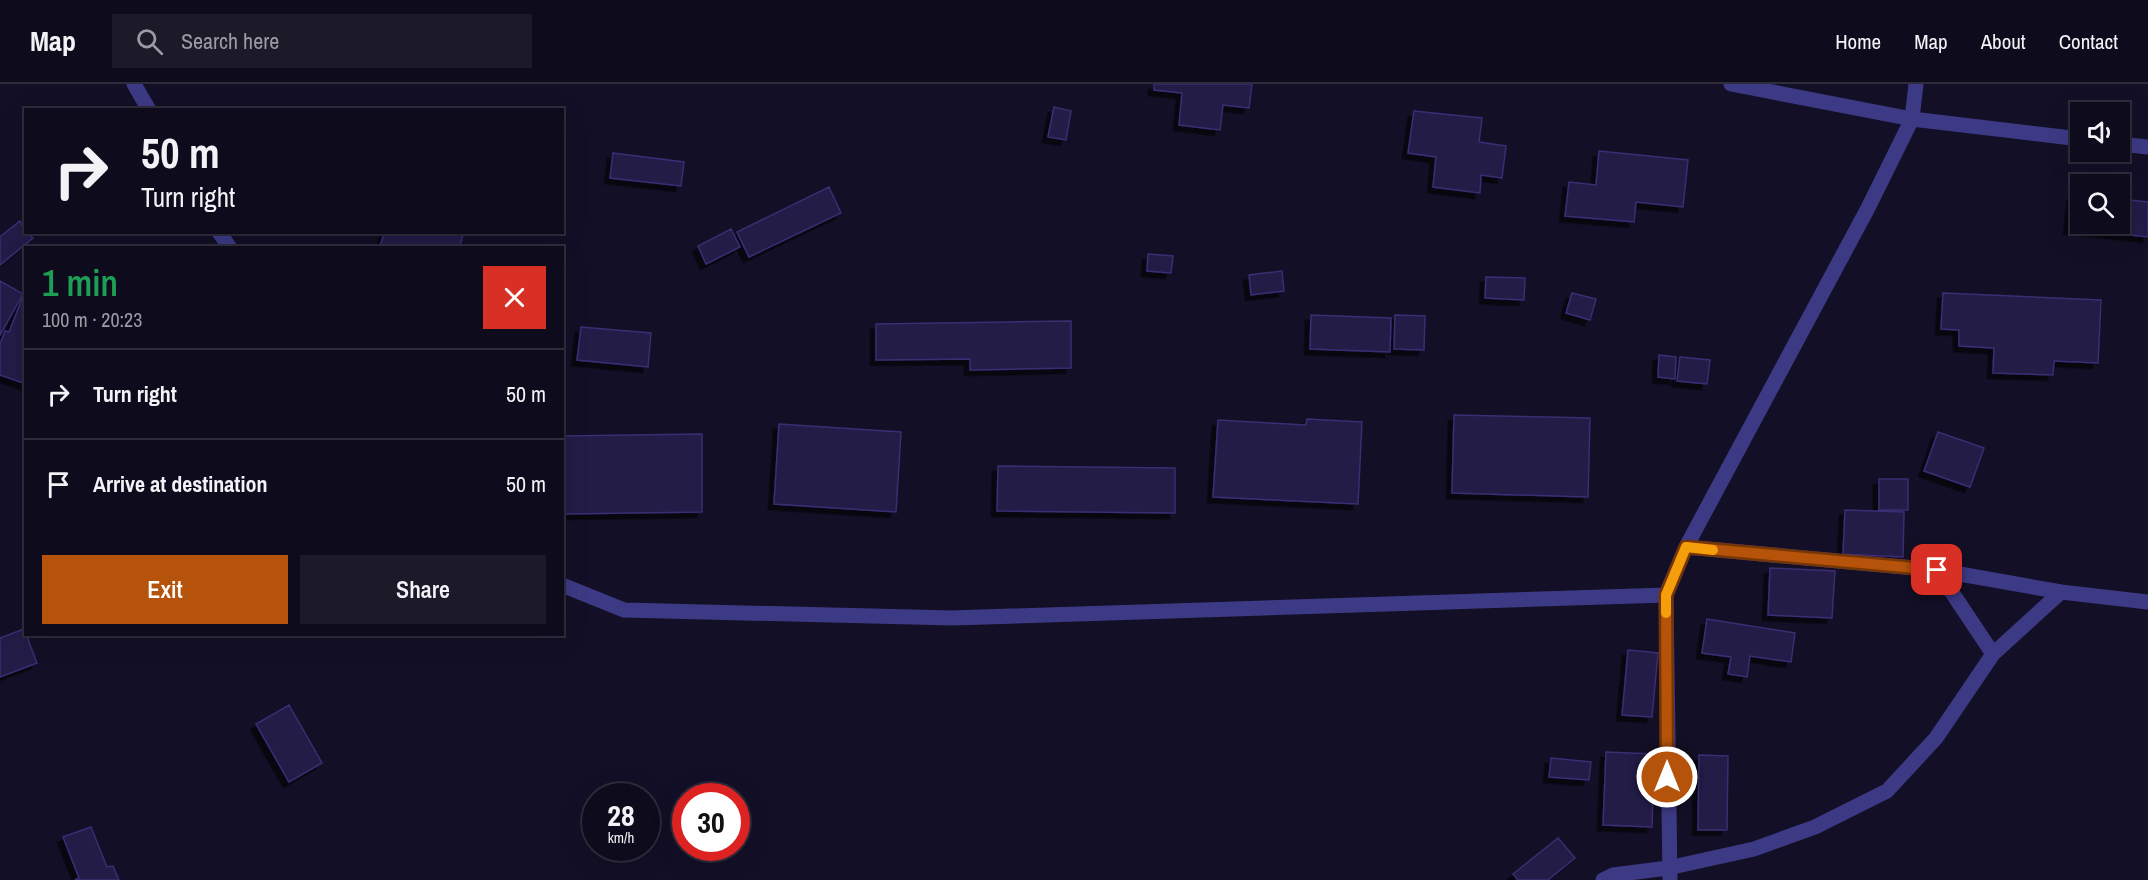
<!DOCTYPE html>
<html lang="en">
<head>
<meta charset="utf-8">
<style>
	body { margin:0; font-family:"Archivo Narrow",sans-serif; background:#1c1929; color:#f1f3f6; height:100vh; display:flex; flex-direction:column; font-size:22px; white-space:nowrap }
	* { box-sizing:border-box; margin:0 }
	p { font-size:20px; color:#9b9ba3 }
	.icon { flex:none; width:33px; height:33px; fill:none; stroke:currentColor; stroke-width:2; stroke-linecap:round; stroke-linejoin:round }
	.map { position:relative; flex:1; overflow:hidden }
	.drawer { position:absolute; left:24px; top:162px; width:540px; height:390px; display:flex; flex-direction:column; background:#0e0b1c; border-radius:0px; box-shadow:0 6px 24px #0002,0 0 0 2px #2e2b3b }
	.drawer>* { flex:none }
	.guide { position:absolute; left:24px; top:24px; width:540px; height:126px; border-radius:0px; box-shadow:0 6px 24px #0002,0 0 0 2px #2e2b3b; background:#0e0b1c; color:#f1f3f6; overflow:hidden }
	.buttons { position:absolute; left:2070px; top:18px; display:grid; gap:12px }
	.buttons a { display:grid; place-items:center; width:60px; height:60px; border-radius:0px; background:#0e0b1c; box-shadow:0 6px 24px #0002,0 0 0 2px #2e2b3b; font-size:30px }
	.speed { position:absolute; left:582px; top:699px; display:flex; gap:12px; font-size:30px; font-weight:700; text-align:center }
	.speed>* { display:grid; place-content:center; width:78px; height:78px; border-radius:50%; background:#0e0b1c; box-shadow:0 6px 24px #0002,0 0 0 2px #2e2b3b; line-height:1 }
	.speed small { font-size:15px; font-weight:400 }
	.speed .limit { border:9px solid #d22; background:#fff; color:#111 }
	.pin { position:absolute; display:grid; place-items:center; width:51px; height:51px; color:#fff; margin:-26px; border-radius:12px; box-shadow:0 3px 9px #0006 }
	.me { position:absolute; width:66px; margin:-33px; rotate:0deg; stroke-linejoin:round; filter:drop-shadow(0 0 4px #0008) }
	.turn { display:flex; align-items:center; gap:21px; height:126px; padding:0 18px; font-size:27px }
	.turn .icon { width:78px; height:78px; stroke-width:2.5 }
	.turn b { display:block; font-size:42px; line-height:51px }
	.round { display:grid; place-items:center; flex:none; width:63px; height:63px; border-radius:0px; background:#1c1929 }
	.head { display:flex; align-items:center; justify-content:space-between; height:102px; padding:0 18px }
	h1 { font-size:36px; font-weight:600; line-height:45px; color:#1e9e55 }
	.button { display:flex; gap:12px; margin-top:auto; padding:12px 18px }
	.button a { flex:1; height:69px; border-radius:0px; background:#b45309; color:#fff; font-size:24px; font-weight:600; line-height:69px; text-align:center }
	.button a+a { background:#1c1929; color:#f1f3f6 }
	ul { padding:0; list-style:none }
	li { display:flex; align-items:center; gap:18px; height:90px; padding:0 18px; border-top:2px solid #2e2b3b }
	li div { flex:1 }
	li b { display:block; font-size:22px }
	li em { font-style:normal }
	header { display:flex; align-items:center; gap:36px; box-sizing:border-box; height:84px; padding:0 30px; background:#0e0b1c; border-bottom:2px solid #2e2b3b }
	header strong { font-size:28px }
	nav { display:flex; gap:33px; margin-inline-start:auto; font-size:21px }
	.search { width:420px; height:54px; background:#1c1929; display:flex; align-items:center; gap:15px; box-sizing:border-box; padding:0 21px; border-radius:0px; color:#9b9ba3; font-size:22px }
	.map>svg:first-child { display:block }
	.building { fill:#241b47; stroke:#3b2d73; stroke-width:1.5; filter:url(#shadow) }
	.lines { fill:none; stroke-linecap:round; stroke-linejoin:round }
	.minor { stroke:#3d3a85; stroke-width:15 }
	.route-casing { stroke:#753606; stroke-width:15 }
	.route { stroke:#b45309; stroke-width:10 }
	.slow { stroke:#f59e0b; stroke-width:10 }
</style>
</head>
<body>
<header>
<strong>Map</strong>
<div class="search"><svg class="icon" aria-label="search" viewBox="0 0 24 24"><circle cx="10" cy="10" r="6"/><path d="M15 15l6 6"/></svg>Search here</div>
<nav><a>Home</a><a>Map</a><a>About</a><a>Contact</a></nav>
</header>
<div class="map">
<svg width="2148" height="796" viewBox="0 0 2148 796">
	<defs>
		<filter id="shadow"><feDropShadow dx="-5.5" dy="5.5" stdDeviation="0" flood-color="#0009"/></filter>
	</defs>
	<rect width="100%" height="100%" fill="#130f26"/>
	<!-- building -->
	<path class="building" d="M1154,0H1252L1249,24L1223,21L1220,46L1179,41L1182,9L1154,6Z
		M1054,23L1071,27L1066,56L1048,53Z
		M1414,27L1482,34L1479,58L1506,62L1502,94L1481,91L1480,109L1433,103L1436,73L1408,69Z
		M1599,67L1688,76L1683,123L1636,118L1634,138L1565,132L1569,98L1596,101Z
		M613,69L684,78L681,102L610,94Z
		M829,103L841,129L749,173L737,148Z
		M2073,110L2080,111V140H2120V115L2148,118V153L2069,144Z
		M20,137L26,148L33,154L0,181V153Z
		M731,145L740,163L706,180L698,162Z
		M385,148H464L459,164H379Z
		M1148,170L1173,172L1171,189L1147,187Z
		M1282,187L1284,207L1251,211L1249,191Z
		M1486,193L1525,194L1524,216L1485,214Z
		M0,197L23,210L0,251Z
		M26,205V300L0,291V260L5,247L9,248Z
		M1572,209L1596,215L1590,236L1566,229Z
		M1943,209L2101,216L2098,279L2054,277L2053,291L1993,289L1994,264L1959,262V246L1941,245Z
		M1311,231L1391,234L1390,268L1310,265Z
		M1395,231L1425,232L1424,266L1394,265Z
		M1071,237V284L970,286V275L876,276V240Z
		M581,243L651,249L648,283L577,276Z
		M1659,271L1676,273L1675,295L1658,293Z
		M1680,273L1710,276L1707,300L1677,297Z
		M1454,331L1590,334L1588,413L1452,409Z
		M1307,335L1362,338L1358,420L1213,413L1218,336L1306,341Z
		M779,340L901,348L896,428L774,420Z
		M1938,348L1984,364L1970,403L1924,387Z
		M702,350V428L562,430V352Z
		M998,382L1175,384V429L997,427Z
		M1879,395H1908V426H1879Z
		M1845,426L1904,428L1903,473L1843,470Z
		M1770,484L1835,487L1832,534L1768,531Z
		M1707,535L1795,549L1791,578L1750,572L1747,593L1728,590L1731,573L1702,569Z
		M24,545L37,579L0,593V554Z
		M1628,566L1658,569L1652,633L1622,631Z
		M289,621L322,679L289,698L256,640Z
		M1606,668L1654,670L1652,743L1603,741Z
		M1699,671L1728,672L1727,746H1698Z
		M1551,674L1591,678L1589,696L1549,693Z
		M91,743L107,783L113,782L119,796H75L79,794L63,753Z
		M1558,754L1575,774L1548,796H1518L1513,790Z"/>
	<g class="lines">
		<!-- minor -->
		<path class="minor" d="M134,0L149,26
			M1731,0L1912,35L2080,55
			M2120,60L2148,63
			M219,148L230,164
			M1686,463L1937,486L2061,508L2148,518
			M1937,486L1993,570
			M562,501L624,526L952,534L1666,511
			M1603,796L1613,791L1668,784L1754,765L1815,743L1887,707L1936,654L1993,570L2061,508
			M1670,796L1666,511L1686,463L1868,124L1912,35L1916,0"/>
	</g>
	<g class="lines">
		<!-- route casing -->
		<g class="route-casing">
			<path id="route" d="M1667,693L1666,511L1686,463L1937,486"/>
		</g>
		<!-- route -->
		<use href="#route" class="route"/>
		<!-- slow -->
		<path class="slow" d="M1666,529V511L1686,463L1713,466"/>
	</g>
</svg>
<div class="buttons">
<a><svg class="icon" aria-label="sound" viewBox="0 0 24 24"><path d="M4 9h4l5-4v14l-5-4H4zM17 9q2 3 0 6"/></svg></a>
<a><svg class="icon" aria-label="search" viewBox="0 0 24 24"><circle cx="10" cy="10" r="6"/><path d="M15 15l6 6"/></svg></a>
</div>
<div class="speed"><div>28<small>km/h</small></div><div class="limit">30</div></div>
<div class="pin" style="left:1937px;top:486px;background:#d93025"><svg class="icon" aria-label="arrive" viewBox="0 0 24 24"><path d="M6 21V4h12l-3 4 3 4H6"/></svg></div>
<svg class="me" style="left:1667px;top:693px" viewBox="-20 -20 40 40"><circle r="17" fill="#b45309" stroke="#fff" stroke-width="3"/><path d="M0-11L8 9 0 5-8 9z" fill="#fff"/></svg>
<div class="guide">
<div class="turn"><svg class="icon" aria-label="right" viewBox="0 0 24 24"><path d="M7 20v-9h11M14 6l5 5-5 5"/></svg><div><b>50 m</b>Turn right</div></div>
</div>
<section class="drawer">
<div class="head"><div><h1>1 min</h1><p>100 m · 20:23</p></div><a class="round" style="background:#d93025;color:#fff"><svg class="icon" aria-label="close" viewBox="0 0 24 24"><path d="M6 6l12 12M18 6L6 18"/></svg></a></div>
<ul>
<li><svg class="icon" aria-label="right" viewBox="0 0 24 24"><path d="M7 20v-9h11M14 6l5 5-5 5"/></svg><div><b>Turn right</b></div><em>50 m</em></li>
<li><svg class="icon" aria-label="arrive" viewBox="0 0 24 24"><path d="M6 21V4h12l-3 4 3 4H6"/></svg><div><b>Arrive at destination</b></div><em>50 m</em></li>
</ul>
<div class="button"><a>Exit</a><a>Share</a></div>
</section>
</div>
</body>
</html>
